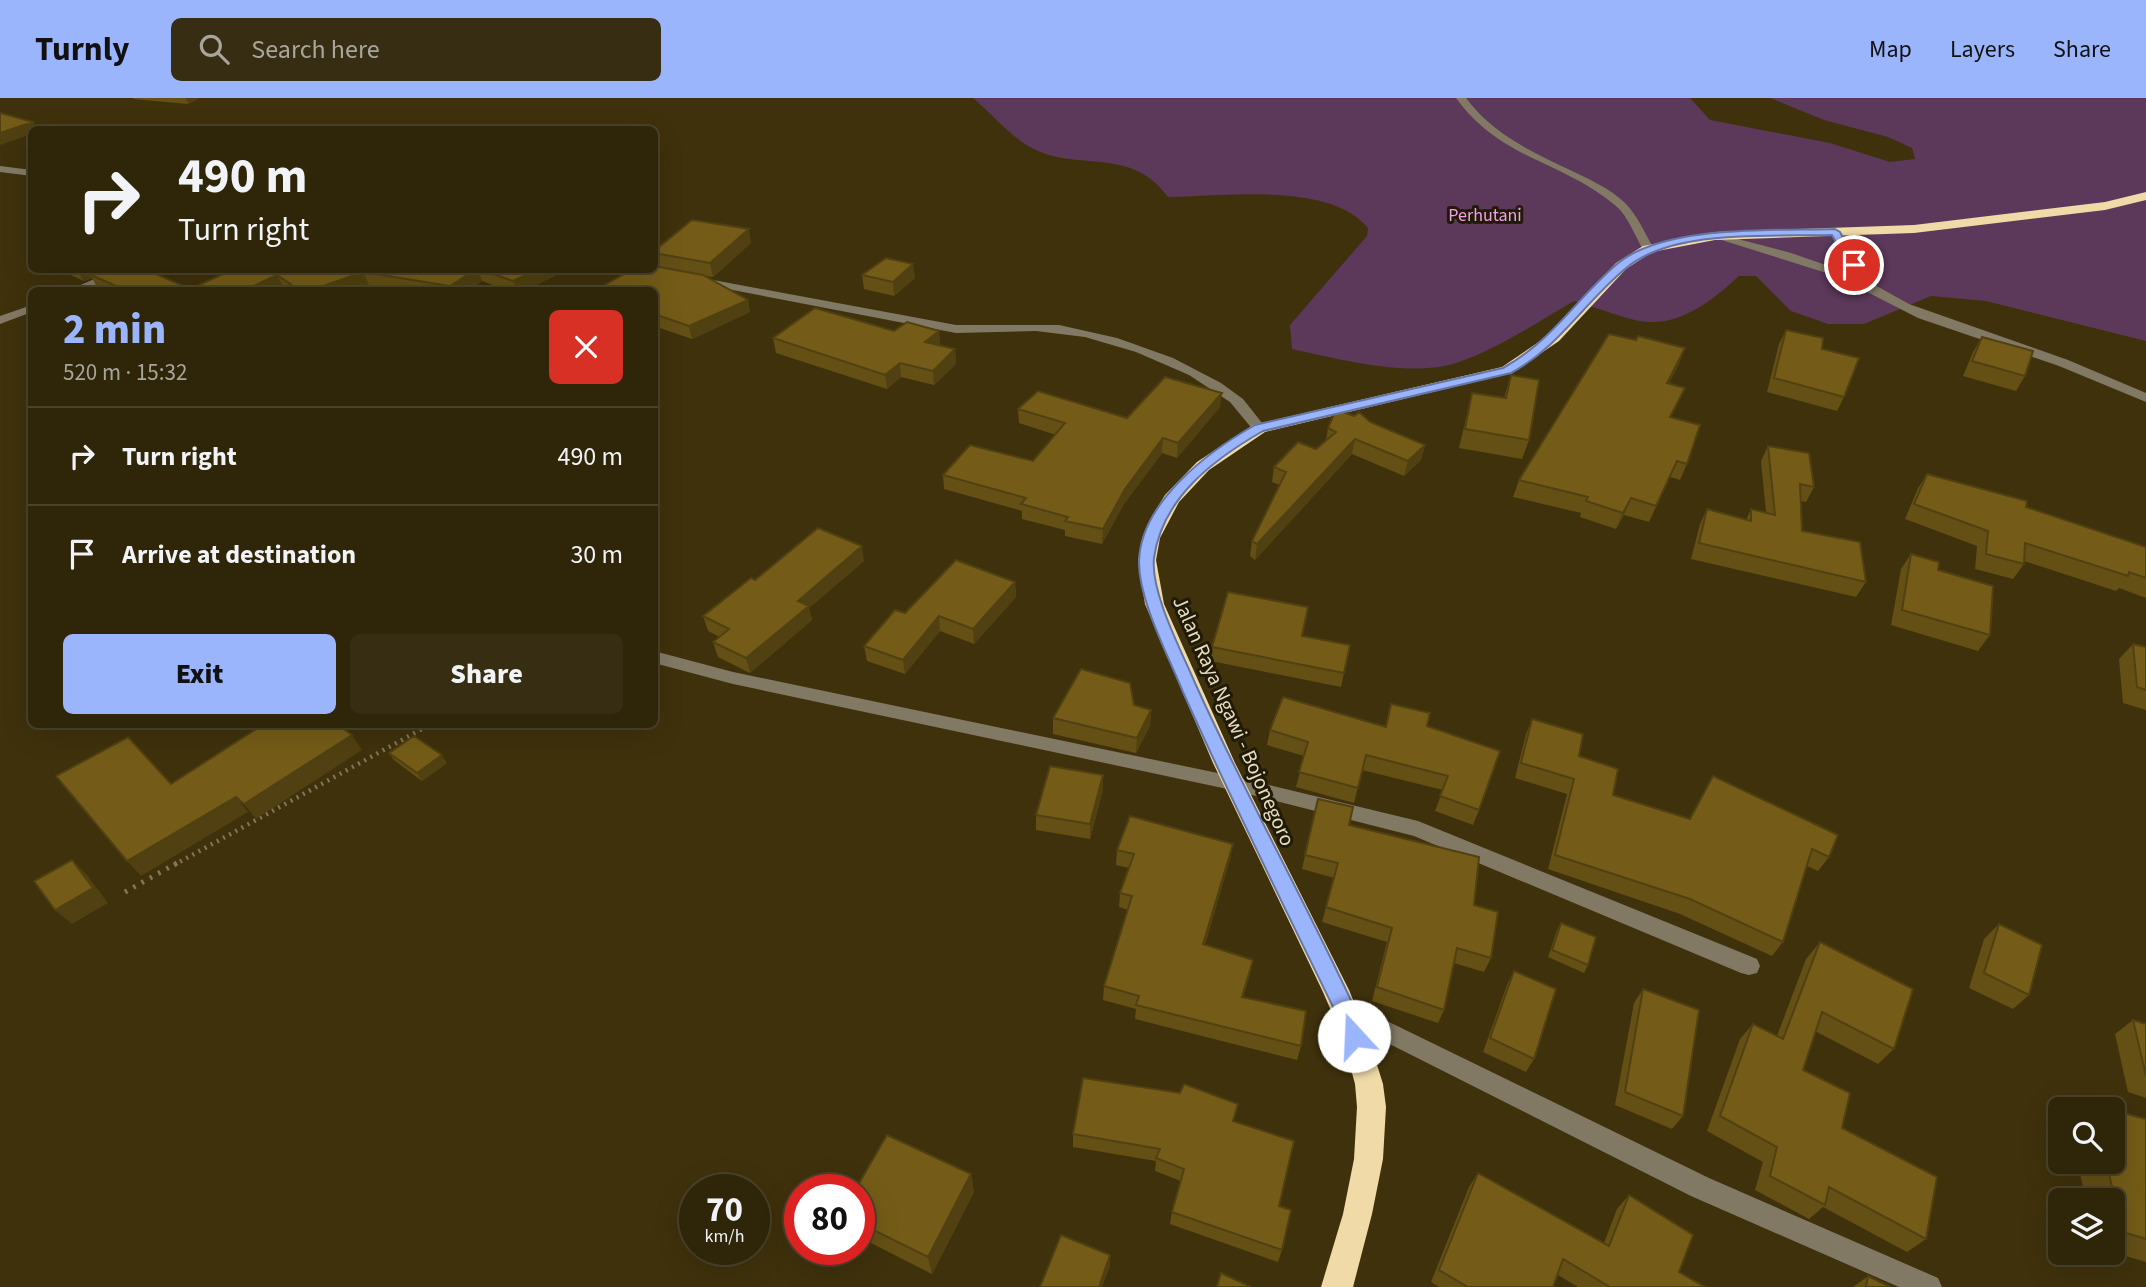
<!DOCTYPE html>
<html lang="en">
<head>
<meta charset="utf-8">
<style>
	body { margin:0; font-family:"Source Sans 3",sans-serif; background:#372d12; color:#f1f3f6; height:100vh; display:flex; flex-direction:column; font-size:26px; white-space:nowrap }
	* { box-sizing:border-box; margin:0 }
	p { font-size:23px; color:#a7a59c }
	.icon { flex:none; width:38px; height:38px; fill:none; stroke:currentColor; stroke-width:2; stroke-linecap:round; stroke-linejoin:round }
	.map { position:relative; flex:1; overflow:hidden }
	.drawer { position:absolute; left:28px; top:189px; width:630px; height:441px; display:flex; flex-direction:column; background:#2f2509; border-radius:10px; box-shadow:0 7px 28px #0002,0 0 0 2px #4a422a }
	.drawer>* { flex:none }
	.hud { position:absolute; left:28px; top:28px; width:630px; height:147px; border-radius:10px; box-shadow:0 7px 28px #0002,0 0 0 2px #4a422a; background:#2f2509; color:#f1f3f6; overflow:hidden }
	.fabs { position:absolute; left:2048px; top:999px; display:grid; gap:14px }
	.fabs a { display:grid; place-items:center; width:77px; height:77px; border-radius:10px; background:#2f2509; box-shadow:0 7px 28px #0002,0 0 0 2px #4a422a; font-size:35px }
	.speed { position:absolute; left:679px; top:1076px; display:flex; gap:14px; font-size:35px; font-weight:700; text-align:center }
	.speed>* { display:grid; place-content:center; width:91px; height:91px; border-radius:50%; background:#2f2509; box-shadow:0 7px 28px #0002,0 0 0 2px #4a422a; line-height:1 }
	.speed small { font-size:18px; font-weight:400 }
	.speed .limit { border:10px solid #d22; background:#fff; color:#111 }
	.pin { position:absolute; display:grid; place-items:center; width:60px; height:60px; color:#fff; margin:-30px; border:4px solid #fff; border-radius:50%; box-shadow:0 2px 7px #0007 }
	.me { position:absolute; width:77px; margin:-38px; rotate:340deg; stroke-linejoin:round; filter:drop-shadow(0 0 5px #0008) }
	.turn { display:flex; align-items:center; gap:24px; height:147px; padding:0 35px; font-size:32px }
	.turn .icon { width:91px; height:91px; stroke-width:2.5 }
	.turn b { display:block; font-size:49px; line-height:60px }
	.round { display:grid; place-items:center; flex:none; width:74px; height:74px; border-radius:10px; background:#372d12 }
	.head { display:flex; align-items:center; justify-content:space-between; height:119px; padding:0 35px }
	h1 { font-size:42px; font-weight:800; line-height:52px; color:#9bb5fd }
	.cta { display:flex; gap:14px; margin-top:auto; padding:14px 35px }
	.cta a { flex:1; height:80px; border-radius:10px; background:#9bb5fd; color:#111; font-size:28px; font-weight:800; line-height:80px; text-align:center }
	.cta a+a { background:#372d12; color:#f1f3f6 }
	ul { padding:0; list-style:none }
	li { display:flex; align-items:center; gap:21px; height:98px; padding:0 35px; border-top:2px solid #4a422a }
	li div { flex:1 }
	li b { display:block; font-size:26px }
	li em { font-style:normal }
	header { display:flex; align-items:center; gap:42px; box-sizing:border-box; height:98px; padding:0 35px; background:#9bb5fd; color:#111 }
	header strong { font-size:33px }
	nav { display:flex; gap:38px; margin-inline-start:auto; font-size:24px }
	.search { width:490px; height:63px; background:#372d12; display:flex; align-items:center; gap:18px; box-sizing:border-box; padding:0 24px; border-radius:10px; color:#a7a59c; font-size:26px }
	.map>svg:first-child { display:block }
	.green { fill:#5c385a }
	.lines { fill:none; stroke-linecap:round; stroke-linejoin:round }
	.path-far1 { stroke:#827656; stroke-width:4.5; stroke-dasharray:2 5; stroke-linecap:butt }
	.path { stroke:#827656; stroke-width:5; stroke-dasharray:2.5 7; stroke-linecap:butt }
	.minor { fill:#827965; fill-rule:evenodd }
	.highway { fill:#efdaa8; fill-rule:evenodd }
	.wall { fill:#644f15 }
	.shaded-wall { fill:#514011 }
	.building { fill:#745c18; stroke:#514011; stroke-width:2 }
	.route { fill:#9bb5fd; stroke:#6576a4; stroke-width:2 }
	.labels { text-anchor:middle; stroke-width:6; stroke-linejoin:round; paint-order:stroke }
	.far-park-label { font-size:18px; fill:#f39fee; stroke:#211a06 }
	.street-label { font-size:21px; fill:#e7ddc4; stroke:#211a06 }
</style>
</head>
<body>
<header>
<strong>Turnly</strong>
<div class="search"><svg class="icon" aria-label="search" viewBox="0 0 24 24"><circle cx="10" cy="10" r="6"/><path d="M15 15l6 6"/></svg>Search here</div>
<nav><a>Map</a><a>Layers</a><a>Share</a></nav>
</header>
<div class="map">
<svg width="2146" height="1189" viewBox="0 0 2146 1189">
	<rect width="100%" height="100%" fill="#3f310c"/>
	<!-- green -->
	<path class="green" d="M973,0H1690L1710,22L1830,45L1890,64L1915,61L1912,50L1888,39L1824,22L1770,0H2146V243L1986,203L1931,198L1864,226H1828L1791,213L1756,178H1739C1715,200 1684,226 1648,224C1633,224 1592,208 1574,203C1536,225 1498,251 1456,265C1409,280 1339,261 1292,251L1290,227L1367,138L1368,130C1330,83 1224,99 1168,99C1131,47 1076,75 1030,49C1010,38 991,15 973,0Z"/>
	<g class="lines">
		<!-- path-far1 -->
		<path class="path-far1" d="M174,767L431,626"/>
		<!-- path -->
		<path class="path" d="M125,794L177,765"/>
		<!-- minor -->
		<path class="minor" d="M1456,0H1466C1493,36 1530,53 1570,72C1589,81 1611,91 1625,105C1638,118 1645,136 1654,151L1652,153H1644C1635,139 1629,119 1616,108C1563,63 1501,62 1456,0Z
			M0,68L32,72V78L0,74Z
			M1835,131L1840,134L1864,181L1909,206L2068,262L2146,295V304L2059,268L1918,220L1836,178L1709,138L1715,135L1791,155L1849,175L1830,134Z
			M654,171L956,227H1059L1117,240L1173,260L1221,285L1243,301L1266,330L1259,334L1254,333L1230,304L1189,277L1136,254L1085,239L1036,233L956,235L644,175L638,172Z
			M115,172H130L84,192H69Z
			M32,207V214L0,226V218Z
			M654,553L733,574L1232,678L1418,723L1757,861L1760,868L1757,875L1749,877L1741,875L1414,738L1232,692L733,586L654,565Z
			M1346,903L1709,1080L1938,1180L1942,1189H1899L1691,1098L1338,920L1335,913L1338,906Z"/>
		<!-- highway -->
		<path class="highway" d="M2146,94V102L2105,112L1914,135L1715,142L1652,154L1626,171L1559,243L1512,275L1265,334L1209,372L1179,404L1160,440L1156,462L1164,506L1235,665L1349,892L1368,938L1383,986L1386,1009L1383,1061L1372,1116L1353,1189H1321L1343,1116L1354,1061L1357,1009L1355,986L1342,938L1323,894L1213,665L1145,506L1138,462L1151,420L1165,397L1197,364L1253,327L1502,269L1549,237L1616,165L1643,148L1715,134L1914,127L2105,104Z"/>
	</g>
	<!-- wall -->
	<path class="wall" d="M133,0H199L188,6L133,1Z
		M751,145L713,179L705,178L748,202L750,214L692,241L654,228V153Z
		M64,172H147L190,191L232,172H556L558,176L526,192H507L482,183L468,192H402L369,187L354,192H287L284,190L280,192H105L97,189L92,180L84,183L66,175Z
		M862,177L915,180L894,198L864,191Z
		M1786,232L1822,251L1844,299L1837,313L1767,294L1779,246Z
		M894,233H939L940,248L955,251L956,266L934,287L901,279L887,291L776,255L773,240Z
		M1982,239L2025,278L2016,293L1963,278L1973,254Z
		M1685,250L1679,266L1669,285L1685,290L1671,319L1687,366L1680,382L1670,379L1649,424L1624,417L1616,431L1580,419L1581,415L1513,399L1519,382Z
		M1511,277L1529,342L1522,361L1459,350L1472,295L1504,300Z
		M1220,309L1177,360L1162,355L1124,406L1102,446L1065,438V432L1022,421V413L944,391L943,377L1033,363L1056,337L1019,325L1018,311L1127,320Z
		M1370,324L1425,347L1421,362L1404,378L1352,356L1255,462L1250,458L1252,443L1280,387L1272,384L1274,369L1316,351L1326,342L1328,330Z
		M1768,348L1814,389L1806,404L1801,403L1802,433L1866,484L1856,499L1691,461L1700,426L1707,411L1746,422L1751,411L1766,414L1761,363Z
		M1927,376L2146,449V500L2119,490L2116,493L2024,463V466L2013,481L1975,471L1977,448L1905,421L1918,390Z
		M1911,456L1990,537L1978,553L1891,527L1901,471Z
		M864,463L809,510L812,522L750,575L718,559L713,544L720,539L708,533L703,518L755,482Z
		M1015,484L1016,499L974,546L940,533L905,576L867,563L864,548L905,515Z
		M1302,538L1344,575L1341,589L1211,563L1212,549Z
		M2133,546L2146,549V612L2123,605L2119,561Z
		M1391,606L1427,628L1479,712L1473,727L1435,713L1443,692L1362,672L1354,705L1296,689L1304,658L1267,647L1270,632L1385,629Z
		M1134,607L1151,612L1150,628L1136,655L1053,636V620Z
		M1532,621L1579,658L1613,697L1689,721L1713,678L1829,759L1818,773L1807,768L1783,844L1772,858L1680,816L1548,771L1567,696L1515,680L1526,636Z
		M389,655L447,665L422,683L394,662Z
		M1103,692L1090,741L1036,732V717Z
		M1318,701L1349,727L1474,807L1491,860L1484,874L1454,865L1444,912L1438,925L1372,903L1387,844L1322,824L1334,780L1302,771Z
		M1233,746L1230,761L1205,847L1250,876L1243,899L1301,948L1297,962L1135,921L1136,911L1103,902L1104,888L1128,812L1119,809L1120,795L1129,770L1116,767L1117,752Z
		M1561,825L1588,867L1584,875L1548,859L1557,832Z
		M1999,826L2029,897L2013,911L1969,890L1984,841Z
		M1820,844L1894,951L1878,966L1815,933L1803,972L1842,1030L1926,1141L1907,1154L1823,1109L1809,1121L1755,1092L1763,1064L1707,1033L1740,941L1753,926L1777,938L1806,861Z
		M1514,873L1534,961L1526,974L1483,954L1507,887Z
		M1643,891L1683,1018L1672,1031L1615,1007L1634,905Z
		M2133,922L2146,926V1000L2128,994L2115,936Z
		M2091,1006L2112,1012H2083Z
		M2146,1021V1164L2112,1154V1102H2086L2077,1064H2112Z
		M1234,1023L1279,1108L1282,1152L1278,1164L1170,1126L1172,1114L1181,1083L1155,1073L1156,1063L1073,1049V1036Z
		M1478,1075L1604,1145L1617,1111L1629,1097L1679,1174L1705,1189H1578L1558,1177L1553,1189H1439L1431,1184L1469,1089Z
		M971,1076L974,1094L932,1176L859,1139V1092Z
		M1868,1178L1890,1189H1853Z"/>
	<!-- shaded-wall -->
	<path class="shaded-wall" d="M186,0H199L188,6Z
		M33,24L37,32H32V36L0,47V35Z
		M749,131L751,145L713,179L710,165Z
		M913,166L915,180L894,198L893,184Z
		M91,172H115L89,176L92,180L84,183L79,176Z
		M475,172H478L482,183L468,192H452L450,188Z
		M537,172H556L558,176L526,192H517L513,183Z
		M363,174L369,187L354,192H312Z
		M277,177L284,190L280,192H245Z
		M748,202L750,214L692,241L689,228Z
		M939,233L940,248L925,244Z
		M1685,250L1679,266L1661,300L1667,285Z
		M955,251L956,266L934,287L933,273Z
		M900,265L901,279L887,291L885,277Z
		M1685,290L1678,305L1663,335L1670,319Z
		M1222,295L1220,309L1177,360L1178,345Z
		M1163,340L1162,355L1124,406L1102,446L1103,431L1125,391Z
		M1355,341L1352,356L1255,462L1257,446Z
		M1425,347L1421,362L1404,378L1408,363Z
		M1631,400L1624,417L1616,431L1623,415Z
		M862,448L864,463L809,510L812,522L750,575L746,560L798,503Z
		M1015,484L1016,499L974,546L973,531Z
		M939,518L940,533L905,576L903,562Z
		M1151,612L1150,628L1136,655L1137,640Z
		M352,637L362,652L256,721L244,706Z
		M442,657L447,665L422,683L417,675Z
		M1103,677V692L1090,741V726Z
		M236,699L248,714L141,778L127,763Z
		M1233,746L1230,761L1201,861L1203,846Z
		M72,762L87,777L108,805L72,826L55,812Z
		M1253,862L1250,876L1239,913L1242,899Z
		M971,1076L974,1094L932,1176L928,1159Z
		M1110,1157V1169L1102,1189H1099Z"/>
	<!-- building -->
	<path class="building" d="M0,15L33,24L0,35Z
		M692,122L749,131L710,165L654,155V153Z
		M886,160L913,166L893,184L862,177Z
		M654,168L703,177L748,202L689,228L654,216V192H596L631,172H654Z
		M70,172H91L79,176Z
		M100,172H147L190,191L232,172H475L450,188L363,174L312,192H299L277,177L245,192H125L89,176Z
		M482,172H537L513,183Z
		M815,210L894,233L907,224L939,233L925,244L955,251L933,273L900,265L885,277L773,240Z
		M1786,232L1823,240L1822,251L1859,260L1844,299L1774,280Z
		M1609,236L1636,242L1638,238L1685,250L1667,285L1685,290L1670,319L1700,327L1687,366L1677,363L1656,408L1631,400L1623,415L1586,403L1588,399L1519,382Z
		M1982,239L2033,253L2025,278L1972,263Z
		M1511,277L1539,282L1529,342L1465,331L1472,295L1506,300Z
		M1165,279L1222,295L1178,345L1163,340L1125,391L1103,431L1065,423L1068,419L1021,406L1026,400L943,377L970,347L1033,363L1065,325L1018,311L1038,293L1127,320Z
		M1336,311L1354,318L1359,314L1370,324L1425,347L1408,363L1355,341L1257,446L1252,443L1286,374L1274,369L1298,344L1316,351L1336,334L1328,330Z
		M1768,348L1809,355L1814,389L1800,386L1802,433L1860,444L1866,484L1699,445L1707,411L1751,423V411L1775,417Z
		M1927,376L2027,403L2026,409L2146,449V480L2129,474L2128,478L2025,445L2024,466L1986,456L1988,433L1914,406Z
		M818,430L862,448L798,503L809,508L746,560L713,544L729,531L703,518L751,480L755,482Z
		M1911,456L1939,464L1938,472L1993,488L1990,537L1902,512Z
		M956,462L1015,484L973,531L939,518L903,562L864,548L895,512L905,515Z
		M1228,494L1308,509L1302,538L1350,547L1344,575L1212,549Z
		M2133,546L2146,549V592L2137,589Z
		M1081,571L1130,585L1134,607L1151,612L1137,640L1053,620Z
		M1283,599L1386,629L1391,606L1430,615L1427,628L1500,653L1479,712L1440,698L1448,678L1366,657L1358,690L1299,674L1308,644L1270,632Z
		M1532,621L1583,636L1579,658L1618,671L1613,697L1690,721L1713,678L1838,737L1829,759L1812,751L1783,844L1690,801L1555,757L1574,681L1521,665Z
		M264,626H337L352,637L244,706L236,699L127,763L56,678L128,639L171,686Z
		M414,638L442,657L417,675L389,655Z
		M1050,668L1103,677L1090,726L1036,717Z
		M1318,701L1353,709L1349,727L1479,759L1474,807L1498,814L1491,860L1457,850L1444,912L1377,889L1392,830L1326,809L1338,765L1305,757Z
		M1130,718L1233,746L1203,846L1253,862L1242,899L1306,913L1301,948L1136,907L1139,898L1104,888L1132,798L1120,795L1134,756L1117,752Z
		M72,762L93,790L55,812L34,783Z
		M1561,825L1596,839L1588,867L1552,852Z
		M1999,826L2042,847L2029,897L1984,875Z
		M1820,844L1913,891L1894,951L1822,914L1803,972L1850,995L1842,1030L1937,1079L1926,1141L1829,1089L1825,1107L1770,1078L1777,1049L1720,1018L1753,926L1783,941Z
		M1514,873L1556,891L1534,961L1490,940Z
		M1643,891L1699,912L1683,1018L1625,994Z
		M2133,922L2146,926V978Z
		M1083,980L1180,995L1184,986L1238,1006L1233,1023L1294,1043L1279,1108L1291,1112L1282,1152L1172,1114L1184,1071L1156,1060L1160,1051L1073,1036Z
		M2091,1006L2112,1012H2093Z
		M2112,1012L2146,1021V1141L2123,1134L2106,1064H2112Z
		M887,1037L971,1076L928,1159L859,1125V1092H855Z
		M1478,1075L1609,1148L1629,1097L1693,1137L1679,1174L1705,1189H1610L1563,1161L1553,1189H1468L1439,1172Z
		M1061,1137L1110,1157L1099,1189H1040Z
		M1221,1175L1251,1189H1217Z
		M1868,1178L1890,1189H1866Z"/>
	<!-- route -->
	<path class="route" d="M1835,131L1840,134L1858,169H1850L1832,137C1773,139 1672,130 1625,171C1584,205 1559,249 1511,275L1263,333C1214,361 1162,400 1154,460C1150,494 1182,554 1195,585C1245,696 1305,803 1356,913L1364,938L1361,945L1354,948L1347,945L1336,915C1284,808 1231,702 1183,594C1168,557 1139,503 1139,464C1140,404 1209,353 1255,327L1503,270C1551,244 1577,200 1617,166C1664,126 1775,133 1835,131Z"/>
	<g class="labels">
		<!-- far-park labels -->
		<g class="far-park-label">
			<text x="1485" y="123">Perhutani</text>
		</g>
		<!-- street labels -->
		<g class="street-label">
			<text transform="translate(1234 623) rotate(66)" y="7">Jalan Raya Ngawi - Bojonegoro</text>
		</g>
	</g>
</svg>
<div class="fabs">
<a><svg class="icon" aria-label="search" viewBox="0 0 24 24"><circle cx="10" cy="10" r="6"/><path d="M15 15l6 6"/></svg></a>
<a><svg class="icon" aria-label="layers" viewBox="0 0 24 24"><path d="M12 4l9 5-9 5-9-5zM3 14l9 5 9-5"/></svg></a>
</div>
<div class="speed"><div>70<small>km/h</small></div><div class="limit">80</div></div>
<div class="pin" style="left:1854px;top:167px;background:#d93025"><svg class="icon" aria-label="arrive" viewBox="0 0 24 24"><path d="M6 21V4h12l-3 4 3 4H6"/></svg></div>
<svg class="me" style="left:1354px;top:938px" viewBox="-20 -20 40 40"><circle r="19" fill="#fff"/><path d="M0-13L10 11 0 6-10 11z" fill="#9bb5fd"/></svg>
<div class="hud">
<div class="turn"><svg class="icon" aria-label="right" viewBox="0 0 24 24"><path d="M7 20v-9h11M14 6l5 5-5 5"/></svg><div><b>490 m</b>Turn right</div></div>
</div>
<section class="drawer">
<div class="head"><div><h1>2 min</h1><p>520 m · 15:32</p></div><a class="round" style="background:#d93025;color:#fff"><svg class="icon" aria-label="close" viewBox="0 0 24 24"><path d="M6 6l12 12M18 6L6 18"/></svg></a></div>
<ul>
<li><svg class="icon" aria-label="right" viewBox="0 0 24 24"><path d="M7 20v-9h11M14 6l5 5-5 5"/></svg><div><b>Turn right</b></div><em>490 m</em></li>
<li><svg class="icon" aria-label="arrive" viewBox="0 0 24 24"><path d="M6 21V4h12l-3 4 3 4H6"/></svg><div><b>Arrive at destination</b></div><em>30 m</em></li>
</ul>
<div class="cta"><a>Exit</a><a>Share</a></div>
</section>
</div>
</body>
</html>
